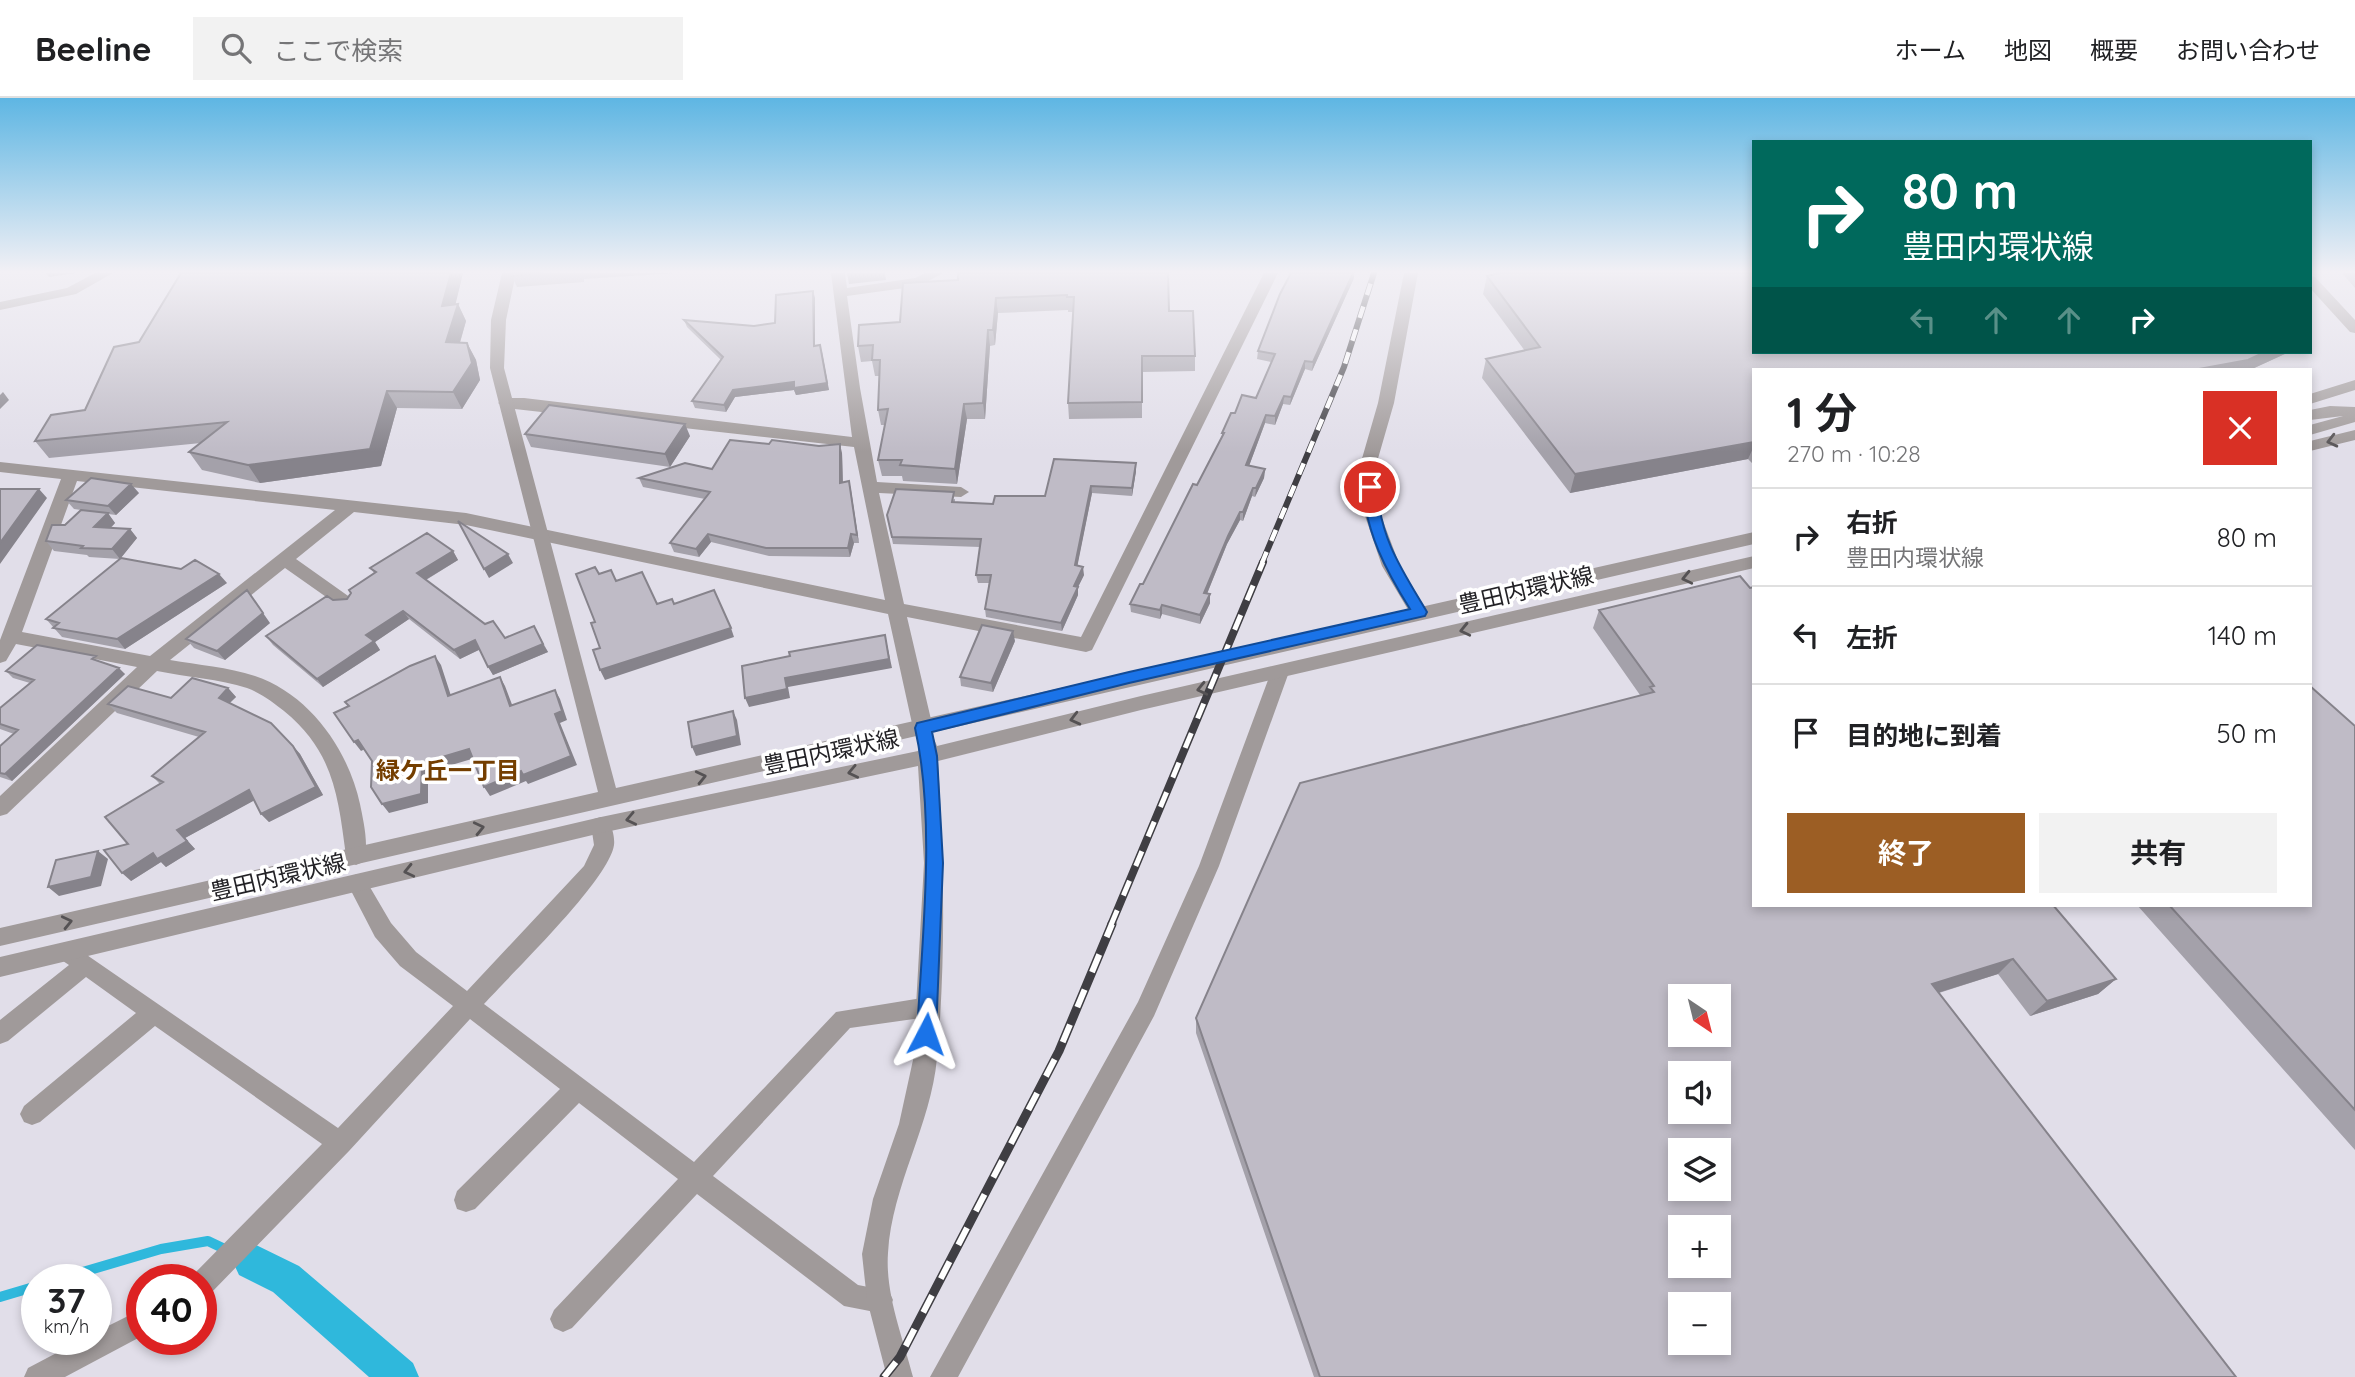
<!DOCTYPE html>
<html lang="ja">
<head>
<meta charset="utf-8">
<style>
	body { margin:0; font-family:Quicksand,"Noto Sans JP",sans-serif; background:#f2f2f2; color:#202124; height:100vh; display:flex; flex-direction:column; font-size:26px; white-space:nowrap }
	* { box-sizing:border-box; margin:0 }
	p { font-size:23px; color:#757577 }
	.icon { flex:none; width:38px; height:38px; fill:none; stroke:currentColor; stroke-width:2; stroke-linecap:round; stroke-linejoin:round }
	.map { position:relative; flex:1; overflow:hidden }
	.details { position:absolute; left:1752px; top:270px; width:560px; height:539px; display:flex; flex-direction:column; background:#fff; border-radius:0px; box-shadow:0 4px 10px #0003 }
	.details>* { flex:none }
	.top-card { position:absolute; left:1752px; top:42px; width:560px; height:214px; border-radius:0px; box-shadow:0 4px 10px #0003; background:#00695c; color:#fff; overflow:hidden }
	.needle { width:46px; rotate:145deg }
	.tools { position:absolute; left:1668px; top:886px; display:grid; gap:14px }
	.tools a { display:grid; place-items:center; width:63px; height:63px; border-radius:0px; background:#fff; box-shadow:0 4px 10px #0003; font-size:35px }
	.speed { position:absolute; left:21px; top:1166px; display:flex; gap:14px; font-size:35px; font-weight:700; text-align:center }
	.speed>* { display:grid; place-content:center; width:91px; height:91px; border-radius:50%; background:#fff; box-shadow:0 4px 10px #0003; line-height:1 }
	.speed small { font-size:18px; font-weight:400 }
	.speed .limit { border:10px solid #d22; background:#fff; color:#111 }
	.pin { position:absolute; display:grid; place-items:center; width:60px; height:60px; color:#fff; margin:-30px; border:4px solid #fff; border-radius:50%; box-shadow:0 2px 7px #0007 }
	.me { position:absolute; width:77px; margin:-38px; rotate:4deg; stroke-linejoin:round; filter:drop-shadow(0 0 5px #0008) }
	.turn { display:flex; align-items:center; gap:24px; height:147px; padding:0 35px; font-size:32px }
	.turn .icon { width:91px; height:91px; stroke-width:2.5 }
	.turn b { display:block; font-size:49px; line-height:60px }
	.lanes { display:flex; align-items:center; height:66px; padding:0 35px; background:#0003; justify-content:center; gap:35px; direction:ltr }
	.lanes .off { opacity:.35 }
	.round { display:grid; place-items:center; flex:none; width:74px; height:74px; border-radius:0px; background:#f2f2f2 }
	.headline { display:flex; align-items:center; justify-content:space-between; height:119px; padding:0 35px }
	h1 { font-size:42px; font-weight:700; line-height:52px }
	.action { display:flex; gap:14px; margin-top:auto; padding:14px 35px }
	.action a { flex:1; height:80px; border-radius:0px; background:#9c5e24; color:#fff; font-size:28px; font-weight:700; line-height:80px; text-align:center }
	.action a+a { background:#f2f2f2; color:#202124 }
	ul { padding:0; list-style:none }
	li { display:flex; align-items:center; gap:21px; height:98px; padding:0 35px; border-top:2px solid #e0e0e0 }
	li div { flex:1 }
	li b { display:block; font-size:26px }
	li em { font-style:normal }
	header { display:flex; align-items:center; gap:42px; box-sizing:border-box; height:98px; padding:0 35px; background:#fff; border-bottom:2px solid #e0e0e0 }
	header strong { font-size:33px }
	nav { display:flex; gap:38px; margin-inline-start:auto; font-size:24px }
	.search { width:490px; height:63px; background:#f2f2f2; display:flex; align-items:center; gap:18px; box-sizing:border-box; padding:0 24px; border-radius:0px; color:#757577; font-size:26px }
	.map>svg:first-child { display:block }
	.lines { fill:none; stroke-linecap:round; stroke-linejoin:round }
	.stream { stroke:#2fb8dc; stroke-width:10 }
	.canal { fill:#2fb8dc; fill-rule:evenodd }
	.minor { fill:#a09a9a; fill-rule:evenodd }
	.tertiary { fill:#a09a9a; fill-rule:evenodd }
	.rail-far2-casing { stroke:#3f3e43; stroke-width:6 }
	.rail-far1-casing { stroke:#3f3e43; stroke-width:8 }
	.rail-casing { stroke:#3f3e43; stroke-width:9 }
	.rail-far2 { stroke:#fff; stroke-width:4.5; stroke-dasharray:12; stroke-linecap:butt }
	.rail-far1 { stroke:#fff; stroke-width:5; stroke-dasharray:16; stroke-linecap:butt }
	.rail { stroke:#fff; stroke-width:6; stroke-dasharray:19; stroke-linecap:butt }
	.wall { fill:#a4a1aa }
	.shaded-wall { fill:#86838b }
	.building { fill:#bfbbc6; stroke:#86838b; stroke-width:2; fill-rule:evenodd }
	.oneway { stroke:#555254 }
	.route { fill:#1a73e8; stroke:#114b97; stroke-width:2 }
	.labels { text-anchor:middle; stroke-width:7; stroke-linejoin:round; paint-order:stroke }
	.street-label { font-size:23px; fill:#232226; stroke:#fff }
	.neighbourhood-label { font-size:24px; font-weight:bold; fill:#743e00; stroke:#fff }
</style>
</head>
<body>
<header>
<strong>Beeline</strong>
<div class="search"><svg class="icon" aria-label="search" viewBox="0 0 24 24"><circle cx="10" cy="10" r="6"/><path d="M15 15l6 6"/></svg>ここで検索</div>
<nav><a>ホーム</a><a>地図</a><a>概要</a><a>お問い合わせ</a></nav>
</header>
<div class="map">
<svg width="2355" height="1279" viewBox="0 0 2355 1279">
	<rect width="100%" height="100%" fill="#e1dee9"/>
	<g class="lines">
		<!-- stream -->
		<path class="stream" d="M59,1181L161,1151L208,1143L252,1164
			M0,1199L37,1188"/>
		<!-- canal -->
		<path class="canal" d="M252,1145L299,1168L413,1265L419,1279H369L273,1194L239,1177L233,1164L239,1151Z"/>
		<!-- minor -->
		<path class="minor" d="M95,175H113L76,196L0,212V204L67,190Z
			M831,175H845L847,190L915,180L925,175H943L919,188L847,198L860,290L877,384L961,389L969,394L961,399L879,395L904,506L1081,539L1264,175H1278L1092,552L1086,554L907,519L933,630L930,635L923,637L916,635L913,630L888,516L466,427L354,414L296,461L351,500L354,504L351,508H339L285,470L170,562C198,567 228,569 255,578C309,596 348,651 360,706C363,721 370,750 363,764L356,767L349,764L346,758C338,698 334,654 284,613C274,605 261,595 247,590C220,581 186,579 157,573L7,716L0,718V698L137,569L16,546L6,563L0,565V542L61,381L0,374V364L466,415L885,502L854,349L506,310L498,305L506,300H524L852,339ZM77,383L335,412L150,558L22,534Z
			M1404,175H1418L1394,305L1377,364L1380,415L1400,468L1428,515L1425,520H1413L1382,468L1364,415L1361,364L1378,305Z
			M2310,178L2315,179L2355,222V235L2350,234L2310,190Z
			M1280,567L1287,569L1289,574L1219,768L1154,918L958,1279H930L1138,904L1199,768L1271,574L1273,569Z
			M601,719L608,721C612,728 615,740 614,747C609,782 512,875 484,906L694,1064L836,914L928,899L936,902L939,909L936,916L928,919L850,930L713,1078L858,1187L889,1193L893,1202L889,1211L880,1215L844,1208L697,1096L572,1230L563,1234L554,1230L550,1221L554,1212L678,1081L579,1005L475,1111L466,1114L457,1111L454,1102L457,1093L560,991L470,921L349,1053L210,1196L201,1200V1181H191L192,1178L322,1046L155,928L40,1024L32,1027L24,1024L20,1016L24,1008L136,915L86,879L8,943L0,946V922L69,867L60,861L57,854L60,847L68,844L338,1030L453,908L400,868L375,839L347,785L350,779L357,776L364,779L391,825L416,854L467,893L584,768L594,747L591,727L594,721Z
			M142,1211V1238L65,1279H24L28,1270L83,1241H96V1234Z"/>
		<!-- tertiary -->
		<path class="tertiary" d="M502,175H516L506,222L504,270L616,690L1754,434V446L0,848V830L598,694L490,270L491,222Z
			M2355,282V292L2310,306V296Z
			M2330,308L2355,309V324L2310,337V327L2343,318L2310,322V312Z
			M2355,332V342L2310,353V343Z
			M1754,458V470L1141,612L938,663C944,762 946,861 937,960C931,1027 892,1087 888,1155C885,1196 903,1240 913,1279H887L867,1202L862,1156L873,1101L899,1026L913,962L924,765L918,668L601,735L0,879V859L601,719L918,653L920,641L927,638L934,641L937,648L1141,598Z"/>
		<!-- rail-far2 casing -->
		<g class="rail-far2-casing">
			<path id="rail-far2" d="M1262,465L1344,269L1374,175"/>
		</g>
		<!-- rail-far1 casing -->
		<g class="rail-far1-casing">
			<path id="rail-far1" d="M1111,827L1263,464"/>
		</g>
		<!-- rail casing -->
		<g class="rail-casing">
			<path id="rail" d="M884,1279L900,1259L1059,953L1112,826"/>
		</g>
		<!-- rail-far2 -->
		<use href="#rail-far2" class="rail-far2"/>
		<!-- rail-far1 -->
		<use href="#rail-far1" class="rail-far1"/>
		<!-- rail -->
		<use href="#rail" class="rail"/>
	</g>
	<!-- wall -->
	<path class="wall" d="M181,175H463L455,206H458L466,223L460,245H467L476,262L480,282L462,311L397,310L381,368L260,385L202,372L189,354L201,345L49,360L35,343L85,312L139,244Z
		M513,175H678L584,181V184L517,189L512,178Z
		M958,175L1169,213L1195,258V273L1142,274V320L1069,321L1068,305L1073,214H1068V212L998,215L995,247L990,248L985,321H967L957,386L903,383L902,378H882L878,362L885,327H881L878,312L879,278H875L872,263L861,264L858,248L900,224L958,182Z
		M2342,175H2355V190Z
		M1487,178L1754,254H2289L2252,271H1754V367L1748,361L1570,395L1482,280L1486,261L1525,253L1483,196Z
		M1354,180L1312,273L1305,271L1290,307L1283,306L1275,327L1265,325L1249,368L1265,371L1264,380L1255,399L1252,398L1243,423L1240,422L1227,446L1207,496L1210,505L1200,526L1162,516L1160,521L1131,514L1130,506L1143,486L1197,387L1222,341V335L1235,315L1256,300L1271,264L1257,261L1258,253Z
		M815,200V248L829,292L796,297L794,292L735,299L726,314L695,310L692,303L721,262L687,229L684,222L754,228L775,225Z
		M525,336L690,338L670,369L531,349Z
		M842,355L843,384L849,383L859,445H854L850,459L769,458L711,444L699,459L674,454L670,445L705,401L643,389L639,380Z
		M1136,373L1132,398L1092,395L1077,468L1084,477L1078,489V497L1062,533L986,519L985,511L989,485H978L976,477L980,449L893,446L887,417L955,401V404L993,406L1045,398Z
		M139,395L116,417L108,416L115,425L111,430L130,431L137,440L120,461L89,459L87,457L54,453L46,443L81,412L74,411L66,402Z
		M453,453L458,462L426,482L505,540L534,528L548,554L493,577L480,551L460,561L409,521L375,544L380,552L323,589L273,547L266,538L333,502L347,501L351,495L374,475L370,470Z
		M1740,478L1754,807L2116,881L2098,896L2030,918L1998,876L1939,895L2236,1279H1314L1196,935V920L1640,597L1593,530L1599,512Z
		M227,485L125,551L62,539L46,521Z
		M270,525L225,562L194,550L186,541Z
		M1015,543L993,594L961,588L960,579Z
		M102,564L125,576L12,683L0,679V648L14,636L0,631V610L30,585L13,580L6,573Z
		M228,590L236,599L230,605L293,648L300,656L323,697L269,724L261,716L254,702L185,740L195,751L166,769L161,764L131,783L128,746L160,686L152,678L199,639L117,615L108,606L171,600Z
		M2355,628V1052L2137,807H2310Z"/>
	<!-- shaded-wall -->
	<path class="shaded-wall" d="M46,175H76L49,179Z
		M451,175H463L451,225L442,208Z
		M847,175H885L886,182L849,186Z
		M1353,175H1354V180L1312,273L1313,264Z
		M813,193L815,200V256L814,248Z
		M996,200L998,215L995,247L993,232Z
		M458,206L466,223L455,261L446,244Z
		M988,232L990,248L985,321L983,305Z
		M467,245L476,262L480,282L462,311L453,294Z
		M822,254L829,292L796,297L794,292L735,299L726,314L724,307L733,292Z
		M2265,254H2289L2252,271H2199Z
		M1305,263V271L1290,307L1291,299Z
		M387,293L397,310L381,368L260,385L248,367Z
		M3,294L9,302L0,311V297Z
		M1284,298L1283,306L1275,327V318Z
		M964,306L967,321L957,386L955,371Z
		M1266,317L1265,325L1246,376V367Z
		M685,326L690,338L670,369L665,356Z
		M1754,344V348L1748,361L1570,395L1575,376Z
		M840,346L842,355L843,393L840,385Z
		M1136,365V373L1132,398V390Z
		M1265,371L1264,380L1255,399L1256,390Z
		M849,383L851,392L859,445L857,437Z
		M131,386L139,395L116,417L108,408Z
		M1091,388L1092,395L1076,475L1075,467Z
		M1253,390L1252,398L1243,423V414Z
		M39,391L47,400L0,466V445Z
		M1240,414V422L1227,446L1204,503V495L1228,438Z
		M108,415L115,425L102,438L94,429Z
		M130,431L137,440L120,461L112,451Z
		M708,436L711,444L699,459L696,451Z
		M851,436L854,445L850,459L848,450Z
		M453,453L458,462L422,484L417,475Z
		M508,456L513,465L489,480L484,471Z
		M1083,469L1084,477L1078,489V497L1062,533L1061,525L1074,488Z
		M219,476L227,485L125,551L117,541Z
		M247,492L270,525L225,562L217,553Z
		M1210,496V505L1200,526V517Z
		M1162,507V516L1160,521V512Z
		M403,513L409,521L375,544L380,552L323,589L317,581L366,537Z
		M731,530L734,539L605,582L600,572Z
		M1013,533L1015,543L993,594L991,585Z
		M885,537L892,570L788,589L790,600L749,609L745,600L785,580Z
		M475,542L481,551L460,561L454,552Z
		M543,546L548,554L493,577L488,569Z
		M435,558L441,567L454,607L448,598Z
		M119,570L125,576L12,683L5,676Z
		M500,579L505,588L516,617L510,608Z
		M228,590L236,599L226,608L219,600Z
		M555,592L560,601L567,622L560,625L577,667L528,686L526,683L490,698L484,689L555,616Z
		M733,613L737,622L741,647L696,658L692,649Z
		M358,642L365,651L361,653L354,644Z
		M293,648L300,656L323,697L269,724L261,716Z
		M469,651L475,660L428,674V705L389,715L382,706L422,665Z
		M249,692L257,701L185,740L195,751L166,769L161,764L131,783L122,775L177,732Z
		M98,753L108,761L101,788L59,798L48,789Z
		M2013,861L1998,876L1918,901L1932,886Z
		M2116,881L2098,896L2030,918L2047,903Z"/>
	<!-- building -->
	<path class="building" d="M181,175H451L442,208L458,206L446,244L467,245L472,265L453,294L387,293L370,351L248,367L189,354L227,324L35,343L51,317L85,312L114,249L139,244Z
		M513,175H541L512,178Z
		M958,175H1168L1169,213H1193L1195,258H1142V304L1068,305L1074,199H1067V197L996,200L993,232H988L983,305L964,306L955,371L900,367L902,362H878L888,311L878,312L880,262H872L873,247L858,248L859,227L900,224L903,185L958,182Z
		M1291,175H1353L1313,264L1305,263L1291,299L1284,298L1275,318L1266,317L1246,367L1265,371L1256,390H1253L1243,414H1240L1228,438L1204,495L1210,496L1200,517L1162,507L1160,512L1130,506L1140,486H1143L1193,386L1197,387L1224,335H1222L1231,315H1235L1242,297L1256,300L1275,256L1258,253L1280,196Z
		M1499,175H1754V254H2265L2248,262L2199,271H1754V344L1575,376L1486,261L1540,249L1487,178Z
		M813,193L814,248L820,247L827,285L794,290V284L733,292L724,307L692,303L723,259L684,222L754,228L775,225L776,197Z
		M549,307L685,326L665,356L525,336Z
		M730,342L769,346L772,342L819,348L840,346V385L849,383L857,437L851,436L848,450H766L708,436L696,451L670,445L710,394L639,380L685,365L712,371Z
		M1054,361L1136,365L1132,390L1091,388L1075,467L1083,469L1074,488L1078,489L1061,525L985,511L991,477H976L981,441L892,439L887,417L896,391L954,394L952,404L993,406L995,398H1045Z
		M91,380L131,386L108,408L66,402Z
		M0,391H39L0,445Z
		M81,412L108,415L94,429L130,431L112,451L81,450L83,448L46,443L52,427H65Z
		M458,423L508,456L484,471Z
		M427,435L453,453L417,475L485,526L493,523L505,540L534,528L543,546L488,569L475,542L454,552L403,513L366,537L374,543L317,581L266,538L327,498L333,502L347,501L351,495L349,492L376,474L370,470Z
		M121,460L181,471L195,462L219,476L117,541L53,530L59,525L46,521Z
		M595,469L599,476L611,472L616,483L642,474L657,506L672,501L674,506L714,492L731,530L600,572L593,552L600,550L591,525L595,524L576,476Z
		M1740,478L1750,490L1754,489V807H2053L2116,881L2047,903L2013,861L1932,886L2236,1279H1320L1196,920L1300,685L1654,594L1650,589L1654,588L1599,512ZM1680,898H1718V936H1680ZM1680,975H1718V1013H1680ZM1680,1052H1718V1090H1680ZM1680,1129H1718V1167H1680ZM1680,1206H1718V1244H1680Z
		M247,492L263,515L217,553L186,541Z
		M982,527L1013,533L991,585L960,579Z
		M885,537L889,561L785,580L787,591L745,600L742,568L790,558L789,554Z
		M37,547L96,558L92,561L119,570L5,676L0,675V648L18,632L0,626V610L34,582L6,573Z
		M435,558L448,598L500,579L510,608L555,592L562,613L555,616L571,658L523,677L521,673L484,689L469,651L422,665L421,696L382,706L371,689L372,663L358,642L354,644L334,615L349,608L345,604L410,568Z
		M192,580L228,590L219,600L271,625L293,648L316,689L261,716L249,692L177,732L187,743L157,761L153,755L122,775L104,752L128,746L105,719L163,684L152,678L205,634L108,606L128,588L171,600Z
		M2310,588L2355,628V1012L2169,807H2310Z
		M733,613L737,638L692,649L688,624Z
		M98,753L91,779L48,789L56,762Z"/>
	<!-- one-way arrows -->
	<defs><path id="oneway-chevron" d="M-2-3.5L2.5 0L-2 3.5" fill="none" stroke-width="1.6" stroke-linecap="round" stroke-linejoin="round" transform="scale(1.75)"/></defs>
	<g class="oneway">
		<use href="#oneway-chevron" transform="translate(2332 343) rotate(166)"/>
		<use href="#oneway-chevron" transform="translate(1687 480) rotate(167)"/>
		<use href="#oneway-chevron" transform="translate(1465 532) rotate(167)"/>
		<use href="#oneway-chevron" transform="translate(1202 591) rotate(167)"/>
		<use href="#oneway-chevron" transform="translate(1075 621) rotate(166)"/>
		<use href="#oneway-chevron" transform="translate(853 674) rotate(168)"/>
		<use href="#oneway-chevron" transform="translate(701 679) rotate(-13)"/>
		<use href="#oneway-chevron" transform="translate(631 721) rotate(168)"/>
		<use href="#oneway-chevron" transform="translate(479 730) rotate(-13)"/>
		<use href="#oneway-chevron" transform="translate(409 773) rotate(167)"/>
		<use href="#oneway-chevron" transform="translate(67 824) rotate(-13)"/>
	</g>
	<!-- sky -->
	<linearGradient id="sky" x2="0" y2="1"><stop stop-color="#5eb6e3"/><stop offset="0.49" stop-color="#f2f0f5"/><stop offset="1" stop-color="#f2f0f5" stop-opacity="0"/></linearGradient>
	<rect width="2355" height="354" fill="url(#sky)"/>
	<!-- route -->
	<path class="route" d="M1370,385L1377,389C1380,441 1402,472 1427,514L1425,518L1129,585L932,634L937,658L943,765L936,936L933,942L926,944L920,942L917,936C922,839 936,724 915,630L917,625L1129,574L1410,511C1386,473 1366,435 1363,389Z"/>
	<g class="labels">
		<!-- street labels -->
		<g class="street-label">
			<text transform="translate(1526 492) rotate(-13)" y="8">豊田内環状線</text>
			<text transform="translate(831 654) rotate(-12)" y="8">豊田内環状線</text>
			<text transform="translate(278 779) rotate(-13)" y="8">豊田内環状線</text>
		</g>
		<!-- neighbourhood labels -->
		<g class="neighbourhood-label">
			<text x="448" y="681">緑ケ丘一丁目</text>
		</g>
	</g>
</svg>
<div class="tools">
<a><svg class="needle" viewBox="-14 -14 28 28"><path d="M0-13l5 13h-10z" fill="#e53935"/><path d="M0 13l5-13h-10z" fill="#757577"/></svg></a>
<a><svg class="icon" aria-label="sound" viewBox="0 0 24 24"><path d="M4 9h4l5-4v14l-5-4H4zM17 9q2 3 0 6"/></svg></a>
<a><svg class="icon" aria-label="layers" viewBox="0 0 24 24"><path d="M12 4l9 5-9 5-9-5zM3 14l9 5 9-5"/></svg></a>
<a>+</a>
<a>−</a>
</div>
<div class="speed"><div>37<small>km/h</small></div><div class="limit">40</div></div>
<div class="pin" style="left:1370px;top:389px;background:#d93025"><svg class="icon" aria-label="arrive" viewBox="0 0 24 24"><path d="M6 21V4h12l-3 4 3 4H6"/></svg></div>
<svg class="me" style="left:926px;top:936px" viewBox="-20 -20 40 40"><path d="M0-17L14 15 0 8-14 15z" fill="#1a73e8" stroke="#fff" stroke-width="4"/></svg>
<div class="top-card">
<div class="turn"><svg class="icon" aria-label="right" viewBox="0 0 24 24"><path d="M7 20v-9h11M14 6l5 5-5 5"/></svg><div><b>80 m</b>豊田内環状線</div></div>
<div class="lanes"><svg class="icon off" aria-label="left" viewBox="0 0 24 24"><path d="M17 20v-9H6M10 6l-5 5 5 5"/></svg><svg class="icon off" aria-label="ahead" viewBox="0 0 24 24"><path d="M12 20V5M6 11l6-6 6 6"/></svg><svg class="icon off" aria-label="ahead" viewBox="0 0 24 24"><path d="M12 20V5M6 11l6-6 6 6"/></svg><svg class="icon" aria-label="right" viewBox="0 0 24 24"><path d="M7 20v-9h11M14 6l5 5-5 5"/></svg></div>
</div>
<section class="details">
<div class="headline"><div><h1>1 分</h1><p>270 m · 10:28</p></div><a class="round" style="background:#d93025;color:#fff"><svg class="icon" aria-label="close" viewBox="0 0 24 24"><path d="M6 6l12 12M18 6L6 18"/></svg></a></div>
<ul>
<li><svg class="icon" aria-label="right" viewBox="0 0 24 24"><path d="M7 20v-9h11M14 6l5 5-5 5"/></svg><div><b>右折</b><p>豊田内環状線</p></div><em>80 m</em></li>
<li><svg class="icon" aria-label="left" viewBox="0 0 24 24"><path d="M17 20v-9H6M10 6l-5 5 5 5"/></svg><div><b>左折</b></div><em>140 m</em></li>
<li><svg class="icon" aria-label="arrive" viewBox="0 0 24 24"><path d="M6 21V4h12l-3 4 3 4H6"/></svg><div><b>目的地に到着</b></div><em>50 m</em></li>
</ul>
<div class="action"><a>終了</a><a>共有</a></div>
</section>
</div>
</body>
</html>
